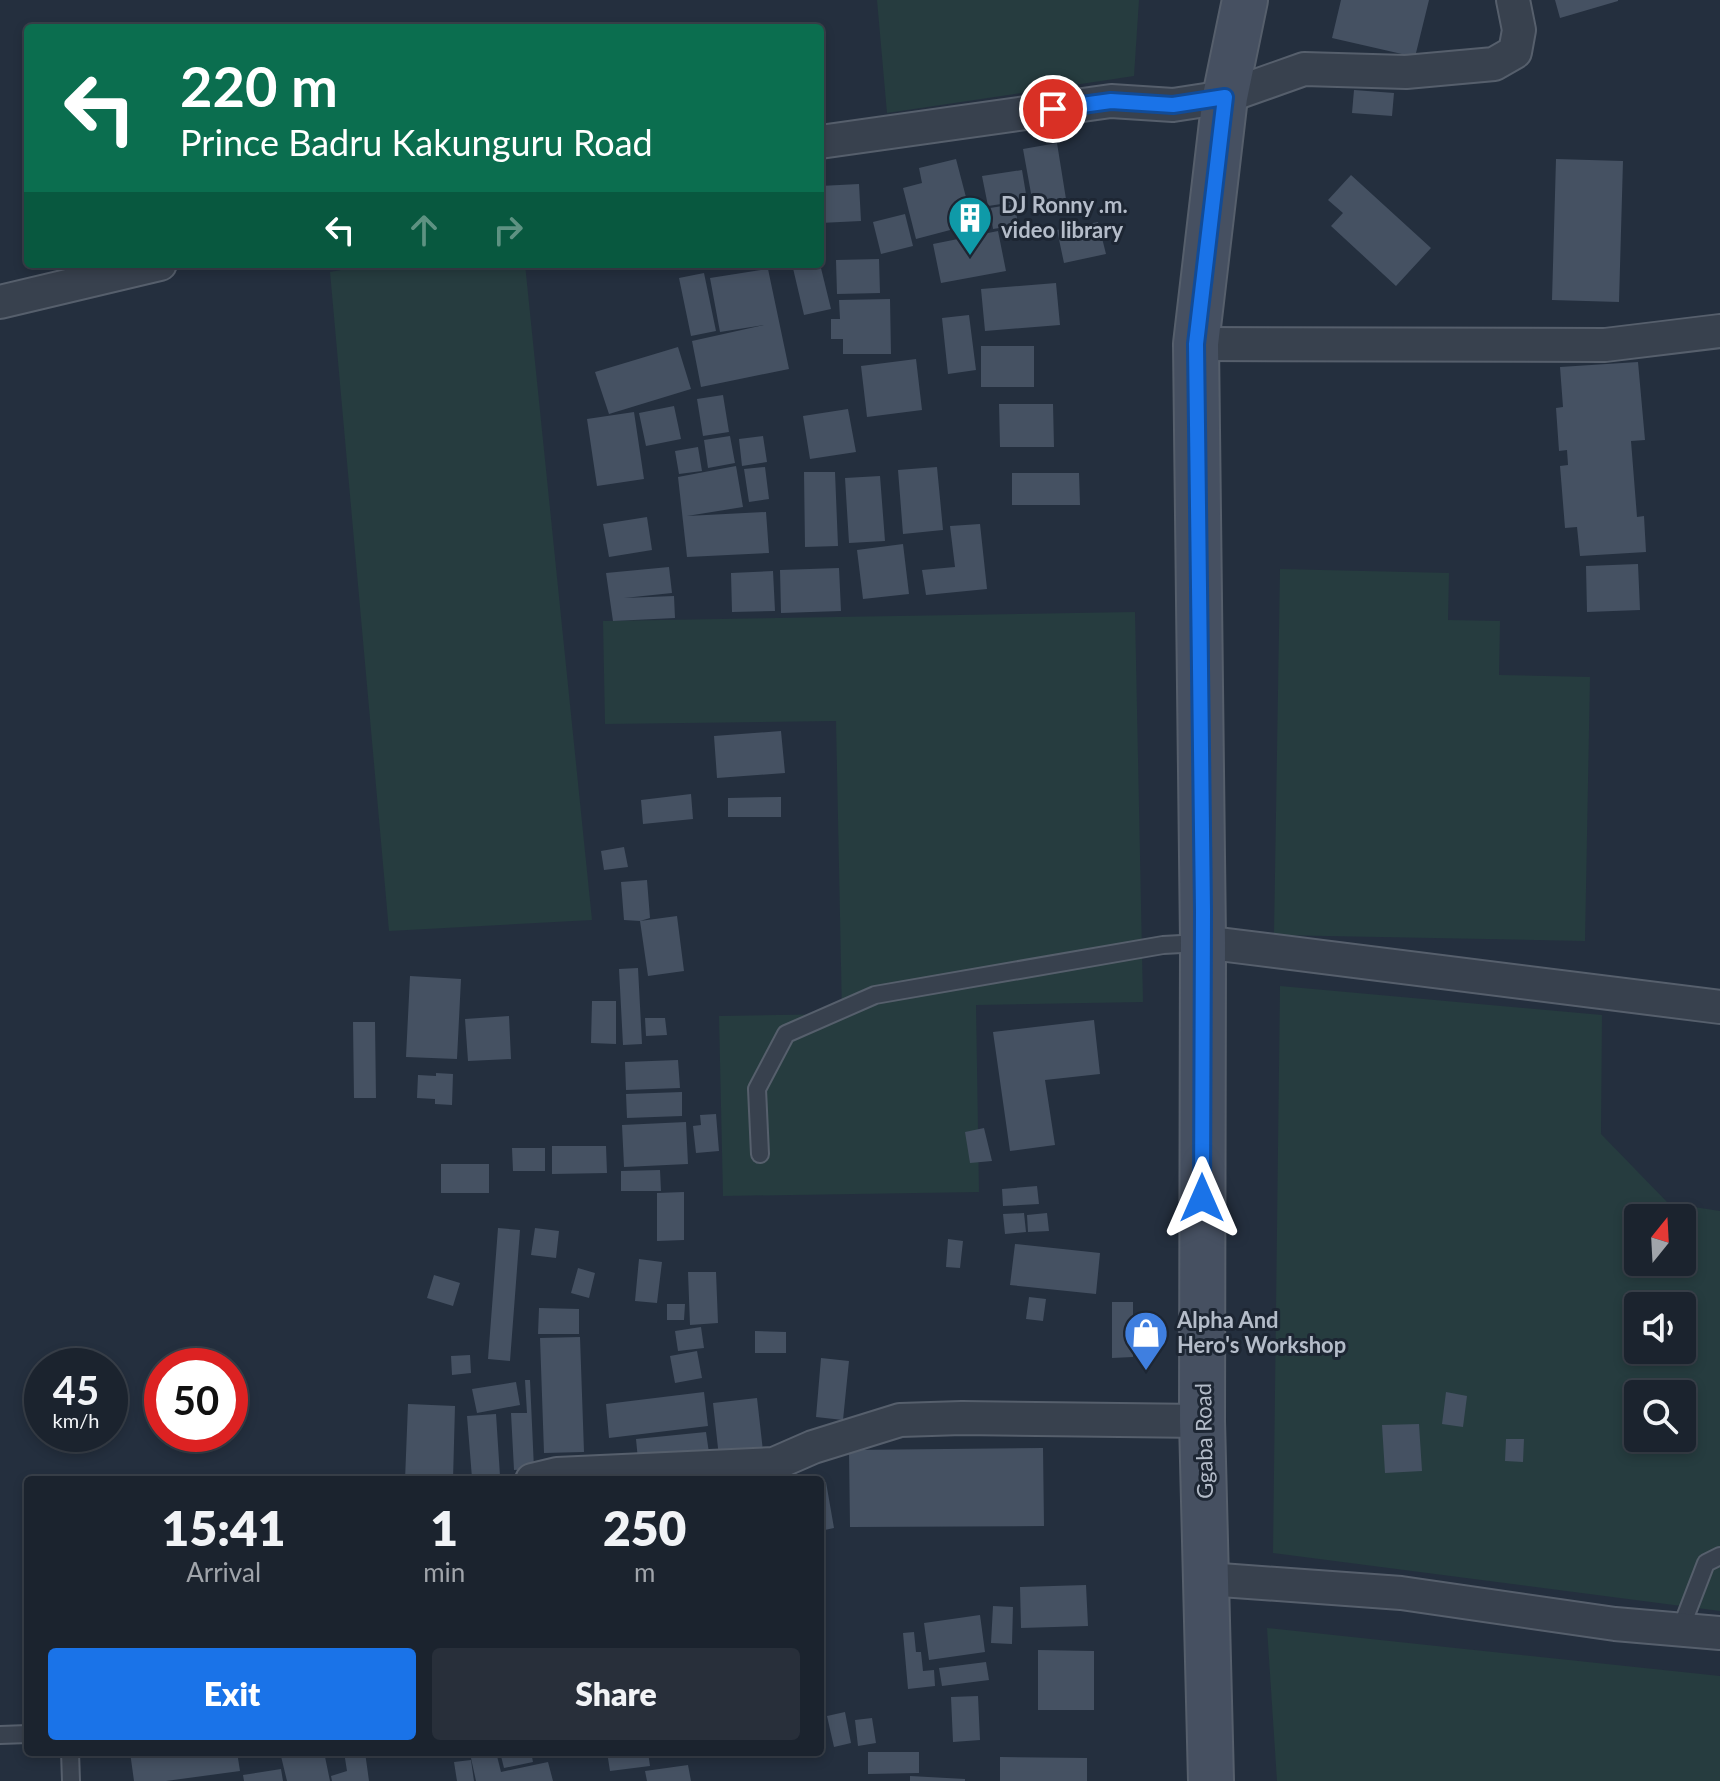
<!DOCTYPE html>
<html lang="en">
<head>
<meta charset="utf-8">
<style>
	body { margin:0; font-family:Lato,sans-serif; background:#282f3a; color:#f1f3f6; height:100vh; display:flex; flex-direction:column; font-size:30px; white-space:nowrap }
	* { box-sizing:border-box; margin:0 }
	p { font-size:26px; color:#a0a4aa }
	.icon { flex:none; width:44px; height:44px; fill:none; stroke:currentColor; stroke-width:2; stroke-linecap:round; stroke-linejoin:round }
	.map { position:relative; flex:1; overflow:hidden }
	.details { position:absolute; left:24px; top:1476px; width:800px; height:280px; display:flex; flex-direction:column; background:#1b232e; border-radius:8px; box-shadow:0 4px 12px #0003,0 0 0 2px #39404a }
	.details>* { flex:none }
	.hud { position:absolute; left:24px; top:24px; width:800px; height:244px; border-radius:8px; box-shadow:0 4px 12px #0003,0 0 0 2px #39404a; background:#0b6e4f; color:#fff; overflow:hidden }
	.needle { width:52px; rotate:18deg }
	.controls { position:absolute; left:1624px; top:1204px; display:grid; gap:16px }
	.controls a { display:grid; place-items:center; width:72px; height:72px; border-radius:8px; background:#1b232e; box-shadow:0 4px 12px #0003,0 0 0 2px #39404a; font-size:40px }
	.speed { position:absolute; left:24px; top:1348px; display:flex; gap:16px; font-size:40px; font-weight:700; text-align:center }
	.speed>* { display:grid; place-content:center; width:104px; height:104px; border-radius:50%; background:#1b232e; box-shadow:0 4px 12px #0003,0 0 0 2px #39404a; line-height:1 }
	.speed small { font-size:20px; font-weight:400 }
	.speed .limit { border:12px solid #d22; background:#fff; color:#111 }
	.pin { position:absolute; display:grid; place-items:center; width:68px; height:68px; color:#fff; margin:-34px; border:4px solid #fff; border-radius:50%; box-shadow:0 2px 8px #0007 }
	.me { position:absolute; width:88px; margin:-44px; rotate:0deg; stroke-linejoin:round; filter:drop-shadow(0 0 6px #0008) }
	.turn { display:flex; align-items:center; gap:28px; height:168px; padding:0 24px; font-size:36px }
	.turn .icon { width:104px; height:104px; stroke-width:2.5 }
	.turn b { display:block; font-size:56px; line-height:68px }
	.lanes { display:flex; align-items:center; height:76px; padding:0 24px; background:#0003; justify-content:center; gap:40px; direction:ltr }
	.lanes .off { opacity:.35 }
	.eta { display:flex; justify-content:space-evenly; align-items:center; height:136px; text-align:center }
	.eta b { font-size:48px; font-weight:800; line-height:56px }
	.cta { display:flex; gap:16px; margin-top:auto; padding:16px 24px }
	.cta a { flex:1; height:92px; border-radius:8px; background:#1a73e8; color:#fff; font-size:32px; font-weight:800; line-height:92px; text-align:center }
	.cta a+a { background:#282f3a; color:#f1f3f6 }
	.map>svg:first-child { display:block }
	.green { fill:#263c3f; fill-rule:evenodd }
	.building { fill:#455162 }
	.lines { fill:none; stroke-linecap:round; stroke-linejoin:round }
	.lane-casing { stroke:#565f6c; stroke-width:20 }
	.street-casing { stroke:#565f6c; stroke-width:36 }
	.secondary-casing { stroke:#565f6c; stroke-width:48 }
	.lane { stroke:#38414e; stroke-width:16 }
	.street { stroke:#38414e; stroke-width:32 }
	.secondary { stroke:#465061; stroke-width:44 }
	.route-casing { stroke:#114b97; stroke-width:20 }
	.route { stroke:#1a73e8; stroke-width:14 }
	.labels { text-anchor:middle; stroke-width:6; stroke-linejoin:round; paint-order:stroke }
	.poi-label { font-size:22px; font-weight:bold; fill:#b4bcc9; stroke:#1d2633; text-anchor:start }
	.street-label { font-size:22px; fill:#b4bcc9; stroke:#1d2633 }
</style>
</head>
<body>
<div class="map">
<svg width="1720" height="1781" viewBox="0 0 1720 1781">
	<rect width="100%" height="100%" fill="#242f3e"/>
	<!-- green -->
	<path class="green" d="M877,0H1139L1134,76L887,113Z
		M374,264H525L592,920L389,931L330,272Z
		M1280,569L1449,573L1448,620L1500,621L1499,675L1590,677L1585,941L1274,935Z
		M1135,612L1143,1002L976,1005L979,1192L723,1196L719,1016L842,1014L836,721L605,724L603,621Z
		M1280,986L1602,1015L1601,1134L1668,1203L1720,1211V1611L1273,1553ZM1638,1218H1682V1262H1638ZM1638,1306H1682V1350H1638ZM1638,1394H1682V1438H1638Z
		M1267,1628L1720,1676V1781H1277Z"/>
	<!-- building -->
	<path class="building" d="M1341,0H1429L1415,57L1332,38Z
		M1555,0H1618V1L1560,18Z
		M1354,90L1394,93L1392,116L1352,113Z
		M1057,143L1066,199L1034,210L1023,149Z
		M956,159L973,224L916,239L903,188L922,183L919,168Z
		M1556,159L1623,161L1619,302L1552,300Z
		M1022,170L1027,200L988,206L982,176Z
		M1351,175L1431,248L1396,286L1331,226L1343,213L1328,200Z
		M859,184L861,221L820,223V186Z
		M1015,204L1018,225L993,229L990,208Z
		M905,214L913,246L881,254L873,222Z
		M1098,222L1106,254L1064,263L1057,230Z
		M998,231L1006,271L941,283L933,244Z
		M879,259L880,293L837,294L836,260Z
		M792,264H820L831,309L804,315Z
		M768,269L789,369L701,387L692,341L764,325L720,332L710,278Z
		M704,273L716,331L691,336L679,278Z
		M1056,283L1060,325L985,331L981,289Z
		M890,299L891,354H843V339H831V319H840L839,300Z
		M969,315L976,370L948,374L942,318Z
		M981,346H1034V387H981Z
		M678,347L691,389L609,414L595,372Z
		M916,359L922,410L867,417L861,366Z
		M1638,362L1645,440L1631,441L1637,517L1644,516L1646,552L1580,556L1577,527L1565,528L1560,466L1568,465L1567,450L1559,451L1556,408L1563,407L1560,367Z
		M723,395L729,432L703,436L697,399Z
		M999,404H1053L1054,447H1000Z
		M674,406L681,439L646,446L639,413Z
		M848,409L856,452L810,459L803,416Z
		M634,412L644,479L597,486L587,419Z
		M730,436L735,463L708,468L704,440Z
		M763,436L767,462L742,466L739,439Z
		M698,447L702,471L679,474L675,451Z
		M736,466L743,507L687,516L766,512L769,553L687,557L678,477Z
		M765,467L769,499L749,502L744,469Z
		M937,467L943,530L903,534L898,470Z
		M804,472H835L838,546L805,547Z
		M1012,473H1079L1080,505H1012Z
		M880,476L885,541L849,543L845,478Z
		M647,517L652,550L609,557L603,524Z
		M980,524L987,589L926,595L922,570L955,567L950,526Z
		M903,544L909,594L863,599L857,550Z
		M1638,564L1640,610L1587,612L1586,566Z
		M669,567L672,593L624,598L674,596L675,618L613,621L606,573Z
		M839,568L841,611L781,613L780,570Z
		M773,571L775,611L732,612L731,573Z
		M781,731L785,773L717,778L714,736Z
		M691,794L693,819L643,824L641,800Z
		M781,797V817H728V798Z
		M624,847L628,867L604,870L601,851Z
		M647,880L650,918L640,921L624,920L621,882Z
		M677,916L684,971L648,976L640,921Z
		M638,968L642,1044L623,1045L619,969Z
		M410,976L461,979L457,1059L406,1057Z
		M592,1001H616V1044L591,1043Z
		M509,1016L511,1059L468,1061L465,1019Z
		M645,1018H665L667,1035L646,1036Z
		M1094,1020L1100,1074L1045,1080L1055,1145L1010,1151L993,1032Z
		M353,1022H375L376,1098H354Z
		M678,1060L680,1088L626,1090L625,1062Z
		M436,1073L453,1074L452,1105L435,1104V1099L417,1098L418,1075L436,1076Z
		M682,1092V1116L627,1118L626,1094Z
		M716,1114L719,1151L696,1153L693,1126L701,1125L700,1115Z
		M686,1122L688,1164L624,1167L622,1125Z
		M984,1128L992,1161L970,1163L965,1132Z
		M552,1146H606L607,1173L552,1174Z
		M512,1148H545V1171H513Z
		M441,1164H489V1193H441Z
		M660,1170L661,1191H621V1171Z
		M1037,1186L1039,1204L1003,1206L1002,1189Z
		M684,1192V1240L657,1241V1193Z
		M1024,1213L1026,1232L1005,1234L1003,1214Z
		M1047,1213L1049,1231L1028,1232L1027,1215Z
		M498,1228L520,1230L510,1361L488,1359Z
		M535,1228L559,1231L556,1258L531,1255Z
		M948,1239L963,1241L960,1268L946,1267Z
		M1015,1244L1100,1253L1096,1294L1010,1285Z
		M639,1259L662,1262L657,1303L635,1301Z
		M578,1268L595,1273L589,1298L571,1293Z
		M688,1272H716L718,1323L690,1325Z
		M434,1275L460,1283L453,1306L427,1298Z
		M1029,1297L1046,1299L1043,1321L1026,1319Z
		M1112,1302H1133V1357L1112,1358Z
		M667,1304H685L684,1320H667Z
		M539,1308L579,1309V1334H538Z
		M701,1327L704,1348L678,1351L675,1331Z
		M755,1331L786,1332V1353H755Z
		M580,1337L584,1452L544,1453L540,1338Z
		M697,1351L702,1378L675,1383L670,1356Z
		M470,1355L471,1373L452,1375L451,1356Z
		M821,1358L849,1361L843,1420L816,1417Z
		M525,1380H530L534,1469L514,1470L511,1413H527Z
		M516,1382L520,1405L477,1413L472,1389Z
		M704,1392L708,1426L609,1438L606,1404Z
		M1446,1392L1467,1396L1463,1427L1442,1424Z
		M757,1398L763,1451L719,1457L713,1403Z
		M408,1404L455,1406L453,1480H405Z
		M496,1414L500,1476L472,1478L467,1416Z
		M1419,1424L1422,1471L1385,1473L1382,1425Z
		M706,1432L709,1453L638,1460L636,1439Z
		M1506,1439H1524L1523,1462L1505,1461Z
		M1043,1448L1044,1526L850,1527L849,1450Z
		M826,1482L834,1528L820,1531V1483Z
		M1086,1585L1088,1626L1021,1628L1020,1587Z
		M993,1606L1013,1607L1012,1644L991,1643Z
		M980,1615L985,1652L929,1660L924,1623Z
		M914,1632L916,1652H921L923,1671L934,1670L935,1686L908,1689L903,1633Z
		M1038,1650L1094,1651V1710H1038Z
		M986,1662L989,1680L942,1686L939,1668Z
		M978,1696L980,1740L953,1742L951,1697Z
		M845,1712L851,1743L834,1747L827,1716Z
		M872,1718L876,1743L858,1746L855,1720Z
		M130,1752H237L240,1771L166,1781H134Z
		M280,1752H324L330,1781H287Z
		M344,1752H365L369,1781H332L331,1776L347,1771Z
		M496,1752L501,1772L548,1762L553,1781H476L471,1758Z
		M500,1752H531L533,1762L504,1768Z
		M607,1752H648L650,1766L610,1771Z
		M868,1752H919V1773L868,1774Z
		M1000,1757L1087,1758V1781H1000Z
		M471,1760L474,1781H457L454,1762Z
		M688,1765L691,1781H647L645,1771Z
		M281,1769L283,1781H244L243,1775Z
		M910,1776L965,1779V1781H910Z"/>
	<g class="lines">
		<!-- lane casing -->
		<g class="lane-casing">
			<path id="lane" d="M760,1154L757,1089L786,1034L875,995L1163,945L1200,943
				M1681,1628L1706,1563L1720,1556
				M0,1735L28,1734
				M70,1752L71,1781"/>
		</g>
		<!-- street casing -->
		<g class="street-casing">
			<path id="street" d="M820,142L1111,101L1173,105L1225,97L1304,69L1406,72L1494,64L1515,52L1519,30L1513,0
				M0,302L160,264
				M1196,344L1605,345L1720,331
				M1203,942L1720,1007
				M532,1480L557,1474L774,1464
				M760,1480L774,1464L813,1447L900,1420L962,1418L1202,1421
				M1207,1579L1401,1593L1615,1624L1720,1633"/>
		</g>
		<!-- secondary casing -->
		<g class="secondary-casing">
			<path id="secondary" d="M1211,1781L1202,1421L1203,942L1196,344L1225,97L1245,0"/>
		</g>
		<!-- lane -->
		<use href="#lane" class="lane"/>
		<!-- street -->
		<use href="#street" class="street"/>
		<!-- secondary -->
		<use href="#secondary" class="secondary"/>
	</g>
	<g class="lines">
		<!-- route casing -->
		<g class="route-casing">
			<path id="route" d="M1053,109L1111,101L1173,105L1225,97L1196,344L1203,911L1202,1198"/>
		</g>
		<!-- route -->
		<use href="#route" class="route"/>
	</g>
	<!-- icons -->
	<defs>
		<g id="building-pin" transform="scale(2.3)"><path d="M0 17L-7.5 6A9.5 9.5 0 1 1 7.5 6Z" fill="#0f9aa8" stroke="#1d2633"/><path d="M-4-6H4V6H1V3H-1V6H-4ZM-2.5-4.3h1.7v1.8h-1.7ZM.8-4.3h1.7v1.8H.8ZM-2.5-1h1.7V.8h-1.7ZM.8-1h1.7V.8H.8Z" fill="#fff"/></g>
		<g id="shop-pin" transform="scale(2.3)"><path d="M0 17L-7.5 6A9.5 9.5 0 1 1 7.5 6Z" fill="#3f7fe0" stroke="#1d2633"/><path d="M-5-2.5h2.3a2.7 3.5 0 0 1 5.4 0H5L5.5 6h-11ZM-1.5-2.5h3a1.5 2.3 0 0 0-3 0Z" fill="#fff"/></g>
	</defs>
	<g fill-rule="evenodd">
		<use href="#building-pin" x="970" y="218"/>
		<use href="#shop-pin" x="1146" y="1333"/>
	</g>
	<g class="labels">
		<!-- poi labels -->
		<g class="poi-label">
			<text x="1001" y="213">DJ Ronny .m.<tspan x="1001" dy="25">video library</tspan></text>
			<text x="1177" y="1328">Alpha And<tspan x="1177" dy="25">Hero's Workshop</tspan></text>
		</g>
		<!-- street labels -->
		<g class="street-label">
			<text transform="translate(1204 1441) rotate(-91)" y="8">Ggaba Road</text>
		</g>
	</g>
</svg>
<div class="controls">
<a><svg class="needle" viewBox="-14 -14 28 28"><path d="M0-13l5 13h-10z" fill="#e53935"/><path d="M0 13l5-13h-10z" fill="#a0a4aa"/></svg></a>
<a><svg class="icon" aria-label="sound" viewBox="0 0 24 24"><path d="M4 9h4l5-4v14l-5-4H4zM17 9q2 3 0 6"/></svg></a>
<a><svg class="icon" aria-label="search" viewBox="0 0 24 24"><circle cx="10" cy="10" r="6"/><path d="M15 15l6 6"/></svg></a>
</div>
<div class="speed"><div>45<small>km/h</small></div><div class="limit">50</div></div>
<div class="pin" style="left:1053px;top:109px;background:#d93025"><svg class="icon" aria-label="arrive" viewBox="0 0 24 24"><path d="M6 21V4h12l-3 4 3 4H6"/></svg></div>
<svg class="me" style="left:1202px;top:1198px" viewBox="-20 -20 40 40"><path d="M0-17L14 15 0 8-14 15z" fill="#1a73e8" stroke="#fff" stroke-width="4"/></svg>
<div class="hud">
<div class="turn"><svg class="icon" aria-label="left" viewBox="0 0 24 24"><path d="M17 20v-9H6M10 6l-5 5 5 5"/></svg><div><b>220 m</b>Prince Badru Kakunguru Road</div></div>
<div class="lanes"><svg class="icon" aria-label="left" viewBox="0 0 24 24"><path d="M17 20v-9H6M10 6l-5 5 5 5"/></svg><svg class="icon off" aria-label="ahead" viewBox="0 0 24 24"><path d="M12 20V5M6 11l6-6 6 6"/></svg><svg class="icon off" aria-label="right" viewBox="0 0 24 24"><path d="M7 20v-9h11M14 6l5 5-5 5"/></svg></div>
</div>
<section class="details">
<div class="eta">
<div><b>15:41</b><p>Arrival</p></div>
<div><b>1</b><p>min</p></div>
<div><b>250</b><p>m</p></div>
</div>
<div class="cta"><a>Exit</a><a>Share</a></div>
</section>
</div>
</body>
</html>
